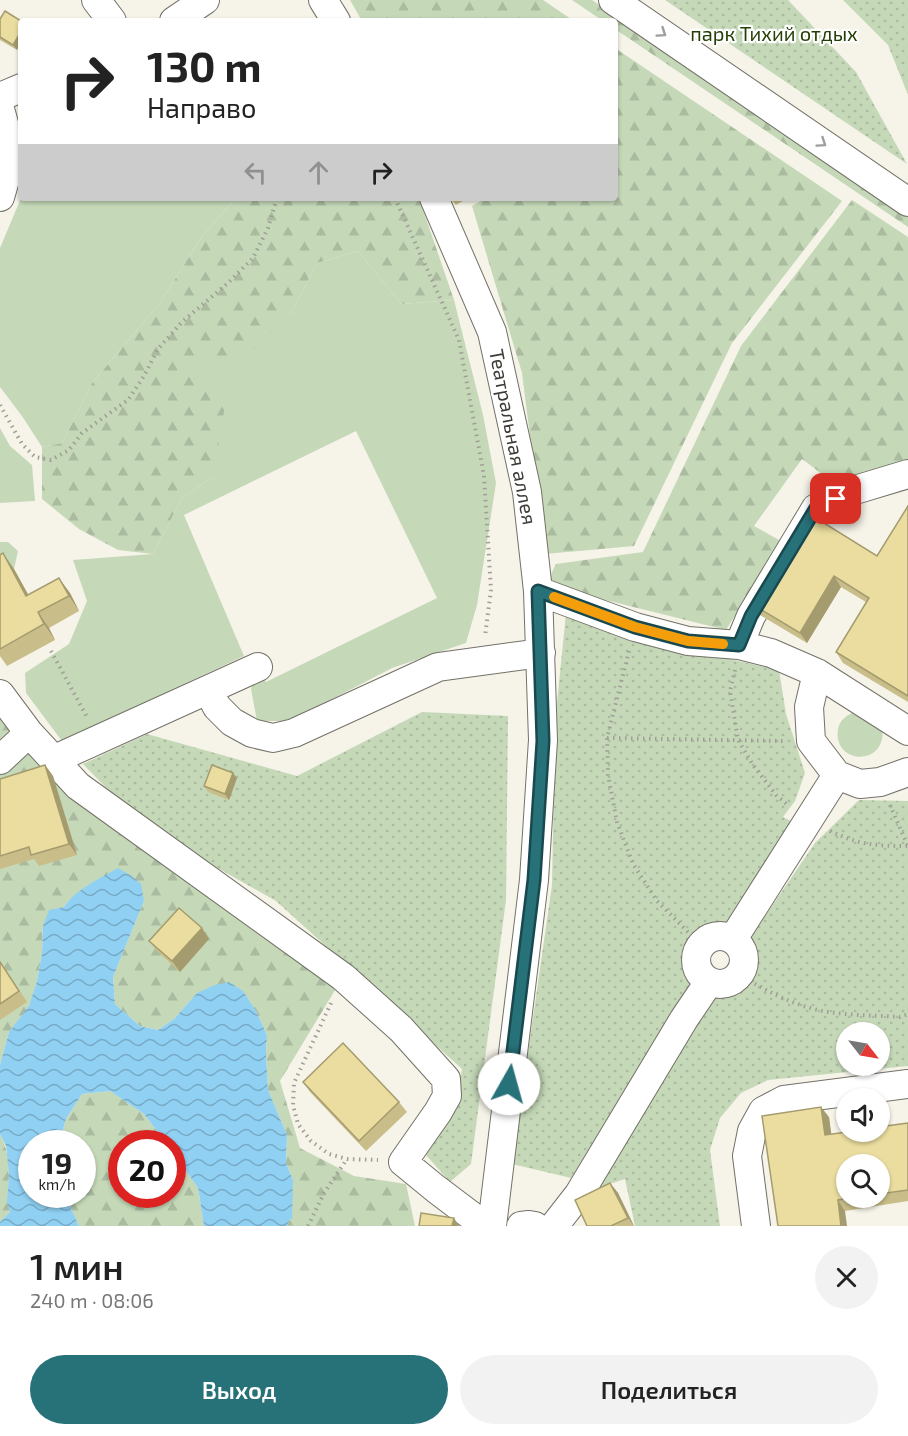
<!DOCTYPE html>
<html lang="ru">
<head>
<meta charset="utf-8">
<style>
	body { margin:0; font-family:"Exo 2",sans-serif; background:#f2f2f2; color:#222; height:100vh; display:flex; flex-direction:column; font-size:22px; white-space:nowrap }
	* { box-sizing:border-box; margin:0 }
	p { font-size:20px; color:#767676 }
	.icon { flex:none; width:33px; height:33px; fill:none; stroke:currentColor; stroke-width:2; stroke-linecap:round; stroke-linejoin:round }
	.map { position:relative; height:1226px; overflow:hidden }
	.sheet { display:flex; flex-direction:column; background:#fff; flex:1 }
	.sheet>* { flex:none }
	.top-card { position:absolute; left:18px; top:18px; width:600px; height:183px; border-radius:6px; box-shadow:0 2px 4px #0004; background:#fff; color:#222; overflow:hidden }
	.needle { width:39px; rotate:121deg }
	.fabs { position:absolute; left:836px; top:1022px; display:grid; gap:12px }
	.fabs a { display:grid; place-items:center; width:54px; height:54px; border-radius:50%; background:#fff; box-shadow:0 2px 4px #0004; font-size:30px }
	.speed { position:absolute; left:18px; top:1130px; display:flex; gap:12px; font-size:30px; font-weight:700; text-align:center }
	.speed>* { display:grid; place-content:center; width:78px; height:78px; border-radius:50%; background:#fff; box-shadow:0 2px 4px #0004; line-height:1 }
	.speed small { font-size:15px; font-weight:400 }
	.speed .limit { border:9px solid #d22; background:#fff; color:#111 }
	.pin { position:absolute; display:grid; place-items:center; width:51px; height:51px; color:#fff; margin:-26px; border-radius:12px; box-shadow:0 3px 9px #0006 }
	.me { position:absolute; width:66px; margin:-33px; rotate:7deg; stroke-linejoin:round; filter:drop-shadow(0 0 4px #0008) }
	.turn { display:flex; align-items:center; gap:21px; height:126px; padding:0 30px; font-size:27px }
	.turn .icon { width:78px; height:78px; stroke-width:2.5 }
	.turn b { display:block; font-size:42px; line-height:51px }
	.lanes { display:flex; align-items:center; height:57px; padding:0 30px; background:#0003; justify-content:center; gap:30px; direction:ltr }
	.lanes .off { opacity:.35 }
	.round { display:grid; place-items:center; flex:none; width:63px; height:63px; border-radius:32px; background:#f2f2f2 }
	.overview { display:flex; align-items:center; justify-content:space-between; height:102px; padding:0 30px }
	h1 { font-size:36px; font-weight:600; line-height:45px }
	.cta { display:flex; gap:12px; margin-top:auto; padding:12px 30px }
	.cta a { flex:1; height:69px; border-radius:36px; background:#277179; color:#fff; font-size:24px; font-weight:600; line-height:69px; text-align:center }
	.cta a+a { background:#f2f2f2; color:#222 }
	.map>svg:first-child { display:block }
	.grass { fill:#c5d9b8 }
	.forest { fill:url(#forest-firs) }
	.park { fill:url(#park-dots); fill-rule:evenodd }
	.water { fill:url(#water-waves) }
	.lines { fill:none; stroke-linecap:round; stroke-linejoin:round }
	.minor-casing { stroke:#737168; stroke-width:30 }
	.path { stroke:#a09e96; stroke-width:4; stroke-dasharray:1.5 4.5; stroke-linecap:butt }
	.minor { stroke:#fff; stroke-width:28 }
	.wall { fill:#c9be89; fill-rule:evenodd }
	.shaded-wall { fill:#a49b6f }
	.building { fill:#eadd9f; stroke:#a49b6f; stroke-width:1.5 }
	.oneway { stroke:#9e9e9b }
	.route-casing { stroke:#19494f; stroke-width:15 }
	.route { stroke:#277179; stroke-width:10 }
	.slow { stroke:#f59e0b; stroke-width:10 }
	.labels { text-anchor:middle; stroke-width:4.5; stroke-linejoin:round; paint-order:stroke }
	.park-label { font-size:20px; fill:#233f05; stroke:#fff }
	.street-label { font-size:20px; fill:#3d3c37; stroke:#fff }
</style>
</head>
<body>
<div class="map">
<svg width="908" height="1226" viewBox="0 0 908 1226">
	<defs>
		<pattern id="forest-firs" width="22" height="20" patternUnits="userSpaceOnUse" patternTransform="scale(1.5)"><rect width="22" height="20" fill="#c5d9b8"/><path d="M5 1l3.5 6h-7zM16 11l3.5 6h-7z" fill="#aabb9f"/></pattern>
		<pattern id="park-dots" width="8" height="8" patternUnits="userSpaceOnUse" patternTransform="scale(1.5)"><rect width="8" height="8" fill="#c5d9b8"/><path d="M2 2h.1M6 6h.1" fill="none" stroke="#aabb9f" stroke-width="1.8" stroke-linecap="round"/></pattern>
		<pattern id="water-waves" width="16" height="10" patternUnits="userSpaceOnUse" patternTransform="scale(1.5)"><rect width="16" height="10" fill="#90d0f2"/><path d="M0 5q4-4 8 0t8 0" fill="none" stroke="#77aac5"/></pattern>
	</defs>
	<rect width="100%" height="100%" fill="#f6f3e8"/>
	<!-- grass -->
	<path class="grass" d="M21,198H236L200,239L160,303L92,383L62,443L42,447L22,416L0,387V248Z
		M358,251L401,304L454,300L483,415L496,483L477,605L466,643L392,668L290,721H257L251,689L258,667L266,682L437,598L356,431L184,515L244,656L62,741L26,693L25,673L69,644L87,601L73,560L153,554L182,498L213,477L191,361L290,315L317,263Z
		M0,428L10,446L32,465L35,501L0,503Z
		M0,542H8L18,551L14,569L0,576Z
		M857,711L882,726C889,768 832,765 838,729C840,719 848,714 857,711Z"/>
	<!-- forest -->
	<path class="forest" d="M350,0H543L574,21H362Z
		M572,0H592L908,212V227L615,29V21H603Z
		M615,48L842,201L732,343L634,546L545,554L522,373L472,206L486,198H615Z
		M236,198H419L454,300L401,304L358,251L317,263L290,315L246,356L191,361L226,400L213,477L182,498L153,554L118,550L79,529L42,499V447L62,443L92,383L160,303L200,239Z
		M852,200L908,237V468L834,483L802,459L754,526L781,541L726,630L549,586L552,572L556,564L643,552L741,346Z
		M0,694L29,733L343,977L280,1081L300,1148L354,1176L406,1184L415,1226H287L290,1219L293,1180L286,1163L287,1135L268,1090L266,1054L267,1035L256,1011L197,993L174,1019L158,1030L140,1026L115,1004L113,977L144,901L69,900L64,907L58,910L43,926L42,953L37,981L29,1007L9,1032L0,1065Z
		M110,1091L144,1114L166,1143H122V1194H172L173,1152L198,1188L204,1226H79L65,1194H82V1143H59L66,1119L82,1094Z
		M0,1134C7,1147 9,1162 9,1177C8,1190 7,1200 10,1212L0,1222Z"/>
	<!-- park -->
	<path class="park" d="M665,0H788L856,72L907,164Z
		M843,0H908V95L888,45Z
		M566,613L663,644L779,670L786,714L805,773L795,801L783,817L793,822L727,928L706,931L687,947L693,979L571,1178L512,1164L552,885L555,723Z
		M422,712L508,716L506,900L471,1164L450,1182L426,1155L455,1111L462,1069L276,901L191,853L118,800L83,764L147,734L297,776Z
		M859,800L908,801V1066L768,1080L741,1093L720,1118L710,1150L720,1226H635L625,1179L597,1188L716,994L739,986L755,970L750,938L815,843ZM846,1032H879V1065H846Z"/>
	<!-- water -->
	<path class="water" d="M118,868L130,875L141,884L144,901L113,977L115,1004L140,1026L158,1030L174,1019L197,993L215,985L229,982L243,991L256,1011L267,1035L266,1054L268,1090L287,1135L286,1163L293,1180L292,1219H290L287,1226H204L198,1188L173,1152L172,1143H166L144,1114L110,1091L82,1094L66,1119L59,1143H32V1194H65L79,1226H0V1222L10,1212L7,1202L9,1174L6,1146L0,1134V1065L9,1032L29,1006L37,981L42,953L43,926L49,910L64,907C76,889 99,879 118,868Z"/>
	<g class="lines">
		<!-- minor casing -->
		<g class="minor-casing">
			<path id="minor" d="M96,0L112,21
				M323,0L336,21
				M613,0L908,202
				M174,21L205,0
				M0,97L21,88
				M0,109L6,131L9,166L0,197
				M434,198L492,332L527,492L538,591L543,740L534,880L492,1226
				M538,591L635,627L688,641L739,645L751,616L816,508L855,490L908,474
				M739,645L771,653L817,673L908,731
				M817,673L809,707L811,741L837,775L860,784L880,782L908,772
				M208,690L217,707L232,722L252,733L273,738L294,733L438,667L541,653
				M0,694L29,733L78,786L343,977L401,1029L446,1079L447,1096L438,1112L403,1162L436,1189L485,1226
				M0,760L29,733
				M53,760L258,667
				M696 960a24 24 0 1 1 48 0a24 24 0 1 1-48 0Z
				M733,939L837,775
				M521,1226L529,1225L535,1226
				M554,1226L579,1194L684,1019L709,982
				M756,1226L747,1156L752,1131L763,1111L784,1100L908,1084"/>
		</g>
		<!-- path -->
		<path class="path" d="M395,198L459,340L484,476L491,590L485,636
			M0,405L22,444L35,457L51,460L69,450L82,433L128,400L144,376L158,349L182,322L228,283L253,258L268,228L277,198
			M51,651L87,717
			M629,651L607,738L608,775L617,822L633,864L657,901L701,945
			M735,670L730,691L738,740L753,765L776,795L788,805
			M607,738L787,741
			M890,805L908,846
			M830,831C859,845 877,846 908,846
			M739,975C761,987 782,1000 807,1007C835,1016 870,1015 900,1017L908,1014
			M331,1003L294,1083L293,1105L298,1124L311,1141L329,1154L347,1159L378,1160
			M308,1226L324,1193L347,1159"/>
		<!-- minor -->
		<use href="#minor" class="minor"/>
	</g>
	<!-- wall -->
	<path class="wall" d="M0,19L17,50L0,40Z
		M450,198H468L456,205Z
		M908,506V702L843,663L836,652L866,602L841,587L807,643L760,615L752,604L877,556Z
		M0,555L14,569L28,594L70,593L79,611L49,628L55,640L7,666L0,656Z
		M45,765L53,776L77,855L39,866L34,859L0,869V779Z
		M237,778L229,800L208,792L204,786Z
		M202,928L209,939L180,972L157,951L149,941Z
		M0,961L27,1002L0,1020Z
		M303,1082L399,1102L407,1112L366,1151L310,1092Z
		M829,1117L831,1135L908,1123V1201L845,1211L778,1226ZM879,1164V1197H846Z
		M610,1183L618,1193L634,1226H587Z"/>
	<!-- shaded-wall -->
	<path class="shaded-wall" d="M21,31V43L17,50L13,45Z
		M3,553L14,569L37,611L26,596Z
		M834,576L841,587L807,643L800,633Z
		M59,578L70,593L79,611L69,596Z
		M38,612L49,628L55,640L44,624Z
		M45,765L53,776L77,855L69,844Z
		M233,773L237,778L229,800L225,794Z
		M202,928L209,939L180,972L172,961Z
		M821,1107L829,1117L833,1146L825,1135Z
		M610,1183L618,1193L634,1226L628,1218Z
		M838,1200L845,1211L847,1226H841Z
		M454,1218L459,1226H452Z"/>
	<!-- building -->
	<path class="building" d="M5,11L21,21V31L13,45L0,37V19Z
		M908,506V696L836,652L869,598L834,576L800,633L752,604L808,513L877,556Z
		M3,553L26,596L59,578L69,596L38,612L44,624L0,649V555Z
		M45,765L69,844L31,855L29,847L0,856V779Z
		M212,765L233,773L225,794L204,786Z
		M179,908L202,928L172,961L149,941Z
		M0,962L19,991L0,1004Z
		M343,1043L399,1102L359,1141L303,1082Z
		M821,1107L825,1135L855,1131H879V1127L908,1123V1190L879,1194V1164H846V1197H859L838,1200L841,1226H778L762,1116Z
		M610,1183L628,1218L611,1226H587L575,1200Z
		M421,1213L454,1218L452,1226H419Z"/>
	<!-- one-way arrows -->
	<defs><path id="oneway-chevron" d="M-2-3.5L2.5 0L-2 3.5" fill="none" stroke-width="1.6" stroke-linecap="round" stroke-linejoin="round" transform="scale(1.5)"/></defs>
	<g class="oneway">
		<use href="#oneway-chevron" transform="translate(662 33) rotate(34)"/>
		<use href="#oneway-chevron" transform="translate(822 143) rotate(34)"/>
	</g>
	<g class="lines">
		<!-- route casing -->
		<g class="route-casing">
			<path id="route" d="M509,1084L534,880L543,741L538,591L635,627L688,641L739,645L751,616L816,508L836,499"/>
		</g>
		<!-- route -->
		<use href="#route" class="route"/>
		<!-- slow -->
		<path class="slow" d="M554,597L635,627L688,641L723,644"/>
	</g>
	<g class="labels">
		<!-- park labels -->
		<g class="park-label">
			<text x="774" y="41">парк Тихий отдых</text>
		</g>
		<!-- street labels -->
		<g class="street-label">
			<text transform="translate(513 437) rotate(79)" y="7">Театральная аллея</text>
		</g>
	</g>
</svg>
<div class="fabs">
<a><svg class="needle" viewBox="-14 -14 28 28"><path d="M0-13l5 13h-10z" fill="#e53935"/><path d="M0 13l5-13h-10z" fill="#767676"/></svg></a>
<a><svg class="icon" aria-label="sound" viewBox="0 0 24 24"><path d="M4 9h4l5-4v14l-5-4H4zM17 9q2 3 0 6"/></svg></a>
<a><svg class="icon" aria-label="search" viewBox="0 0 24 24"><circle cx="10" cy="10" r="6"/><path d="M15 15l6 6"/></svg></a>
</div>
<div class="speed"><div>19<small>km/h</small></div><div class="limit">20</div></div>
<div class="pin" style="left:836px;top:499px;background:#d93025"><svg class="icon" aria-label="arrive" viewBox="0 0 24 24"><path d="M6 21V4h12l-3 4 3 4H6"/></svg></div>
<svg class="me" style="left:509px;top:1084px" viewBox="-20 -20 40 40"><circle r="19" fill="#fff"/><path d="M0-13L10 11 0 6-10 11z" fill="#277179"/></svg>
<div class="top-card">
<div class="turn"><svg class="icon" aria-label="right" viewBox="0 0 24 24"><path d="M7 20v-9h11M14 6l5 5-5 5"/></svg><div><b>130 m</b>Направо</div></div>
<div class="lanes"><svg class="icon off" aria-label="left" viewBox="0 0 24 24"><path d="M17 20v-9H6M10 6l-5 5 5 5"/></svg><svg class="icon off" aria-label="ahead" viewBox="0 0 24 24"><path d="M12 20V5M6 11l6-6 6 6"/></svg><svg class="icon" aria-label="right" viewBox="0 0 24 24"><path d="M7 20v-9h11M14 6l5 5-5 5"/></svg></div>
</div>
</div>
<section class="sheet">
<div class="overview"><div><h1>1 мин</h1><p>240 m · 08:06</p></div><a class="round"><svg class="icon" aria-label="close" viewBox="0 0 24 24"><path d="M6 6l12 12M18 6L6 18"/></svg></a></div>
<div class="cta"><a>Выход</a><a>Поделиться</a></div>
</section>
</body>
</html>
